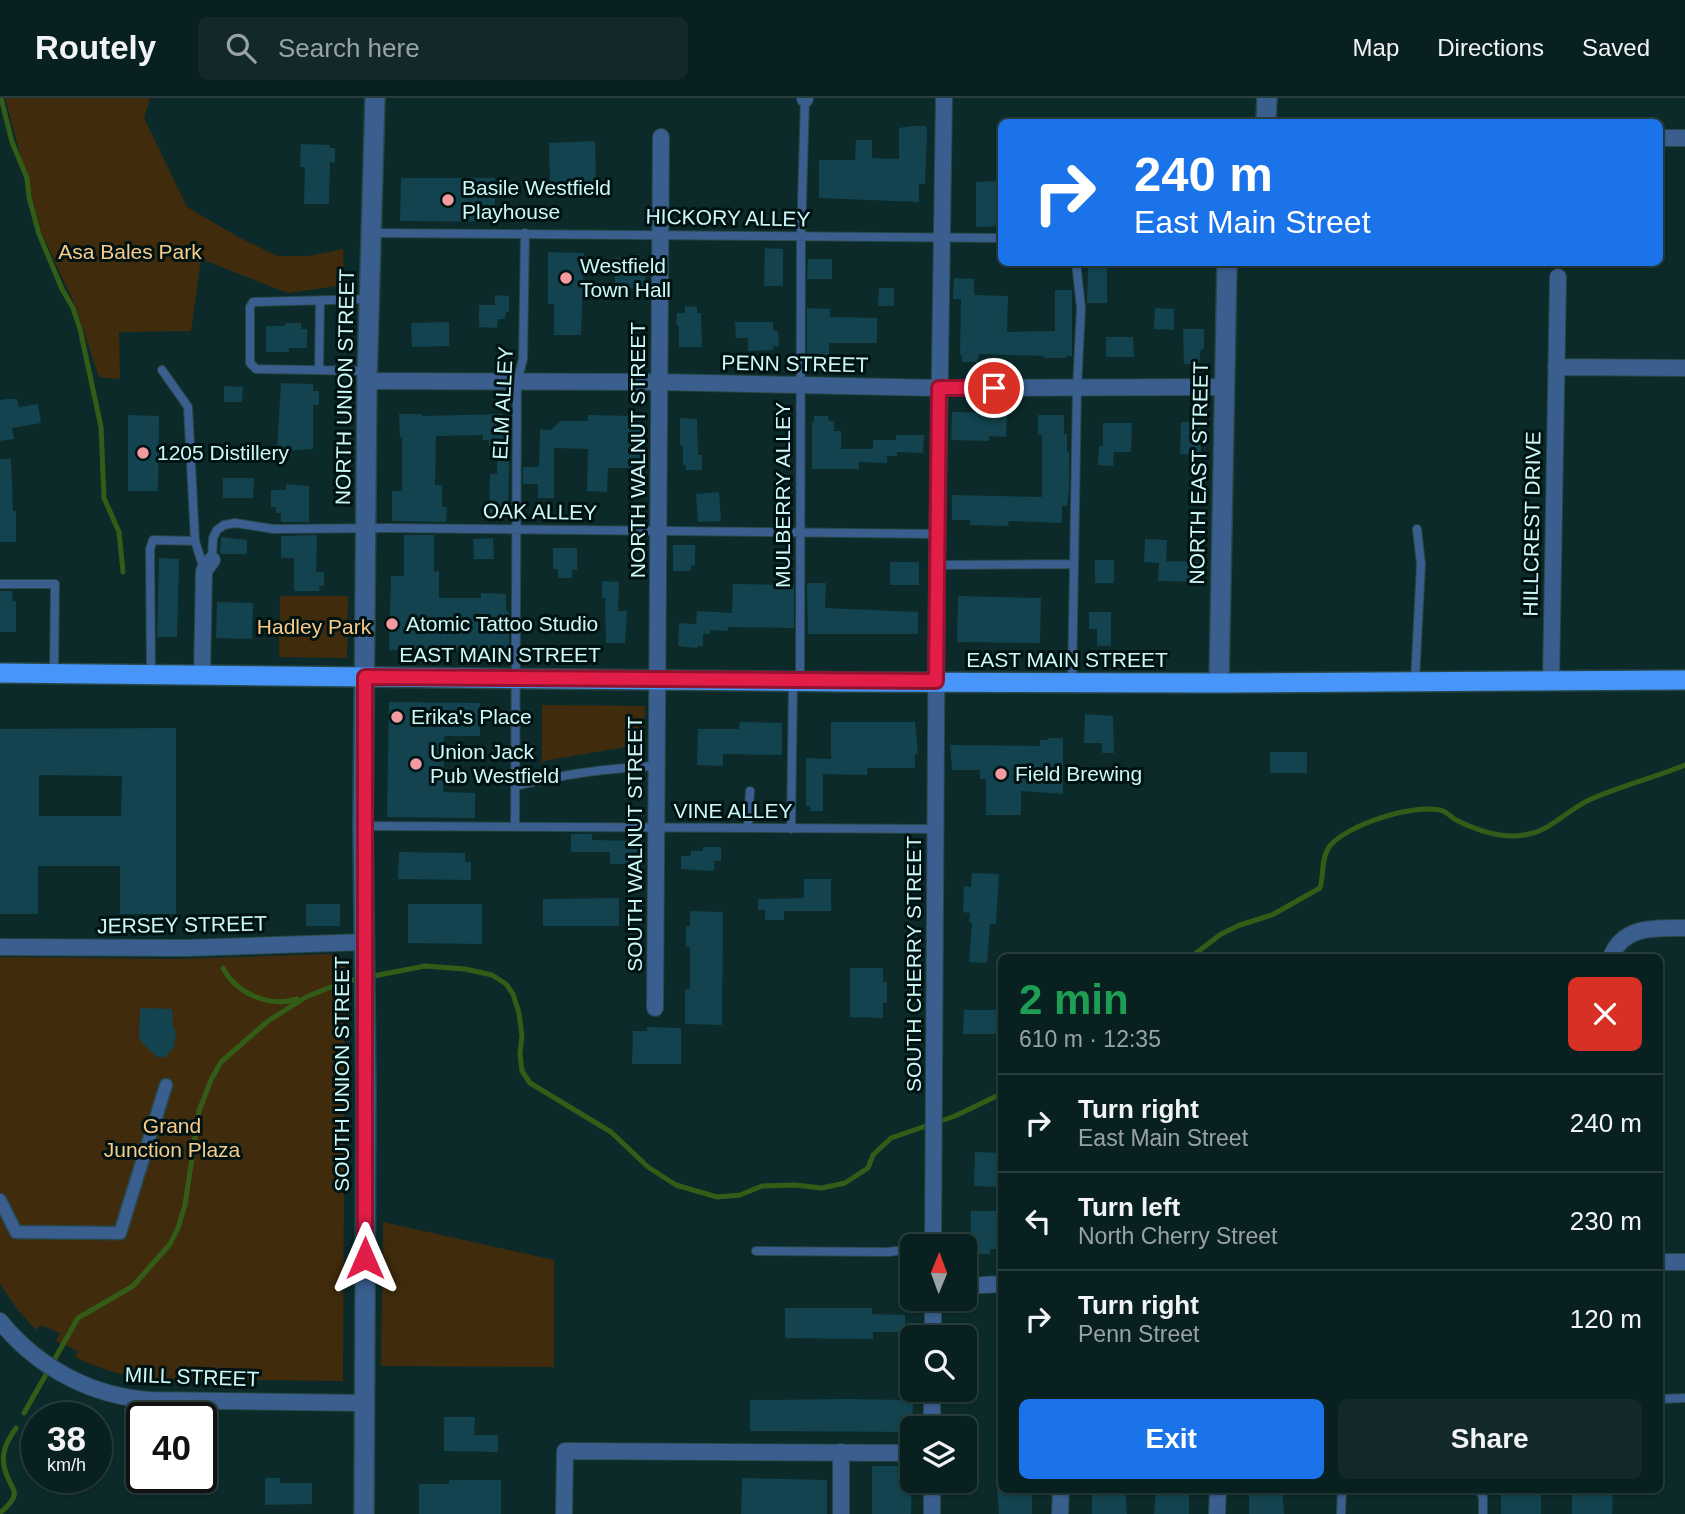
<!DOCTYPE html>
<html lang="en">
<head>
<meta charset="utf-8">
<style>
	body { margin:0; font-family:Arial,sans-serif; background:#122829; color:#f1f3f6; height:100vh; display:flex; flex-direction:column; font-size:26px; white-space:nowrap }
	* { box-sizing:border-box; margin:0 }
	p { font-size:23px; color:#99a3a5 }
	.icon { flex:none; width:38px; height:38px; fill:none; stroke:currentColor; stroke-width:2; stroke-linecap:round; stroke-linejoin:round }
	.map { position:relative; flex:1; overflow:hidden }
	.panel { position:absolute; left:998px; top:856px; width:665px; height:539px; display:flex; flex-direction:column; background:#092020; border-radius:10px; box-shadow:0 2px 5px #0004,0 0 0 2px #293e3e }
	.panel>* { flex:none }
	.guide { position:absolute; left:998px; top:21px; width:665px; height:147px; border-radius:10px; box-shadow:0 2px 5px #0004,0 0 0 2px #293e3e; background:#1a73e8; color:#fff; overflow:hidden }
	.needle { width:46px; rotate:1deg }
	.buttons { position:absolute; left:900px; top:1136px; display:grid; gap:14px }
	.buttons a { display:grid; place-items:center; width:77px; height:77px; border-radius:10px; background:#092020; box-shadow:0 2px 5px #0004,0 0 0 2px #293e3e; font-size:35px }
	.speed { position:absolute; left:21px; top:1304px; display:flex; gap:14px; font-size:35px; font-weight:700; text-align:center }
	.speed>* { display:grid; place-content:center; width:91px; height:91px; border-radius:50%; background:#092020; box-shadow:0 2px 5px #0004,0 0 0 2px #293e3e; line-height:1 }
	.speed small { font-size:18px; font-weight:400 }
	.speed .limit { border:4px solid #111; border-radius:10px; background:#fff; color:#111 }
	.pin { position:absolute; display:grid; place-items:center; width:60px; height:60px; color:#fff; margin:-30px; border:4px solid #fff; border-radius:50%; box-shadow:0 2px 7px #0007 }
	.me { position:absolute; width:77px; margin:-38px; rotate:0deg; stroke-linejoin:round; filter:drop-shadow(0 0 5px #0008) }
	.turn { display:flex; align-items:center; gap:24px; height:147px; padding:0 21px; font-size:32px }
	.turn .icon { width:91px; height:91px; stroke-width:2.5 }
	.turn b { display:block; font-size:49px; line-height:60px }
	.round { display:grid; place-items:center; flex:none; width:74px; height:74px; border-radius:10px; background:#122829 }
	.head { display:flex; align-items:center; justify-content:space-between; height:119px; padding:0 21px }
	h1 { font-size:42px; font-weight:700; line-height:52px; color:#1e9e55 }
	.action { display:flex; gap:14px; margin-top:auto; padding:14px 21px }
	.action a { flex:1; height:80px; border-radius:10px; background:#1a73e8; color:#fff; font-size:28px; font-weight:700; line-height:80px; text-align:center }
	.action a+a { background:#122829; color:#f1f3f6 }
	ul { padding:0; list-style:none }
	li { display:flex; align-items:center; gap:21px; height:98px; padding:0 21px; border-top:2px solid #293e3e }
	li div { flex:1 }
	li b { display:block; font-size:26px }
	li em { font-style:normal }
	header { display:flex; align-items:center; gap:42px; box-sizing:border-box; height:98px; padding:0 35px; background:#092020; border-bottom:2px solid #293e3e }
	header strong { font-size:33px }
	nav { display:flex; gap:38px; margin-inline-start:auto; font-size:24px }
	.search { width:490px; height:63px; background:#122829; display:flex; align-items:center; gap:18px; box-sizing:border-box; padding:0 24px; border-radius:10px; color:#99a3a5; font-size:26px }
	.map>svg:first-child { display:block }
	.green { fill:#402c0d }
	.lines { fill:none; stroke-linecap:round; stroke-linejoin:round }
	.stream { stroke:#335c17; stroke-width:5 }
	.building { fill:#12434e; fill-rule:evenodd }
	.service-casing { stroke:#274747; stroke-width:10 }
	.pedestrian-casing { stroke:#274747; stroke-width:15 }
	.minor-casing { stroke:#274747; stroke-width:18 }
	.tertiary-casing { stroke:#274747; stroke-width:22 }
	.primary-casing { stroke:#274747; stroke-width:22 }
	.service { stroke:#3a5e8e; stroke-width:8 }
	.pedestrian { stroke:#3a5e8e; stroke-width:12 }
	.minor { stroke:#3a5e8e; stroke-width:16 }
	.tertiary { stroke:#3a5e8e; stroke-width:19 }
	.primary { stroke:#4795f8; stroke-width:19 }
	.route-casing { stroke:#92132f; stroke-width:18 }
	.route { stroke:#e11d48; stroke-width:12 }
	.poi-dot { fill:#f49aa1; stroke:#011212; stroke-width:2.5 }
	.labels { text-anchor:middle; stroke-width:6; stroke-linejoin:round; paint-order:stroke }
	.poi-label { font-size:21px; fill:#cdf8f8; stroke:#011212; text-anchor:start }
	.street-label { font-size:21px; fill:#cdf8f8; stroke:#011212 }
	.park-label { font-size:21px; fill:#f8ca88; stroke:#011212 }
</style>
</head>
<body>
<header>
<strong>Routely</strong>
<div class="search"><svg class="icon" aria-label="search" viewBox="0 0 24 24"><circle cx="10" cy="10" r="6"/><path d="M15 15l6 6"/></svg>Search here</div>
<nav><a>Map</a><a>Directions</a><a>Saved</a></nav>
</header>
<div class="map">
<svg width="1685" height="1416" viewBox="0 0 1685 1416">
	<rect width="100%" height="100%" fill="#0c2a2a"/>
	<!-- green -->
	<path class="green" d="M5,0H150L144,20L187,109L240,140L277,158H309L343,151L344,187L288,195L201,161L191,233L119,234L120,281L99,279L75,207L42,136Z
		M280,498H348L347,560L279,559Z
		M542,607L645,608L644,660H635L633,649H625L544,663L542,668Z
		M334,856L335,863H345L343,1283L151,1281C124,1278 99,1271 75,1259L78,1253L56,1243L60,1235L41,1227L36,1232L17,1211L0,1186V859L172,861Z
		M383,1124L554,1162V1269L381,1268Z"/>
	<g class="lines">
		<!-- stream -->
		<path class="stream" d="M1,0L12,44L27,80L29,99L39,136L62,191L73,210L80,231L101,329L104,400L119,434L123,474
			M1191,859L1221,836L1240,827L1272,817L1320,790C1324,777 1321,760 1329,749C1345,727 1417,704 1443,713C1448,715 1452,720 1456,722C1478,733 1505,742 1529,736C1551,732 1569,711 1589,702C1620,688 1653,680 1685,667
			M223,870C236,895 269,910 297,901
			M24,1315L78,1220L133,1188L170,1146L178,1130L185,1107L199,1013L211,982L221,964L268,923L306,899L343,884L425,868L465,871L492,877L506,886L513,896L519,915L522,938L520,956L522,973L530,985L611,1034L648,1069L676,1087L717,1099L740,1097L762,1088L795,1087L822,1090L845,1085L868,1070L873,1057L891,1040L955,1018L1001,996
			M0,1415C25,1393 11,1394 5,1372C0,1355 7,1343 16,1330"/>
	</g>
	<!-- building -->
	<path class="building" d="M911,28H926L927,34L925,86H919V104L819,100V62H855L856,42H872V60L899,61V30Z
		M595,43L596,84L550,86L549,45Z
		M301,46L330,47V50H335V65L330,64L329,106H304L305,69H300Z
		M401,80H495V124L400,123Z
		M998,83V113H1001V128L976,129V84Z
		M765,150L783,151V188H764Z
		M548,154L584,155L581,237H554V206H548Z
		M615,160L646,161L645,190H615Z
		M808,161H832V181H807Z
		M1088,170H1107V205H1087Z
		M954,180L974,181V197L1008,198L1007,234L1055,233V192H1072V258H1066V260H1044V258L979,256L977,264H962V257H960L961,201H953Z
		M879,190H894V208H878Z
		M495,197L509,198V214H506L505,221H498L497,230L479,229V207H495Z
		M685,208L697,209V215H701L702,249H679V228L676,227L677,215H685Z
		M807,210L830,211V219L877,220V245H829V258H807Z
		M1155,210L1174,211V232L1154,231Z
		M449,224V248L412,249L411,225Z
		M735,224H773V233H778L779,248H773V252L748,253V240H736Z
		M285,225H301V231H307V250H289V254H266V228H285Z
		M1183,231H1204V251H1201L1199,266H1184Z
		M1106,239H1133L1134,259H1106Z
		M281,285L313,286V293H319V307H313V351L283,353V351H277Z
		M224,288L243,289L242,304H224Z
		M8,301H17L19,309L38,306L41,325L12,330L14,341L0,343V302Z
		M952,314L1007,315L1006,339L989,338V343L951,342Z
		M399,316H422V318L502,316V322H510L508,420L489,419L490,376H497V348H489V342H483V337L436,338L435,387H442V409H447L446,424L392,423V393H402V339H400Z
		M128,317L159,318L158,393H128Z
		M588,317L634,318V323H641L639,370H608L607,394L587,393L588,351L554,350V400H538V386H523V369H539L540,331L551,332L560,323H588Z
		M1038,317H1064V336H1067V354H1069V392L1067,408H1062V425L1009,423L1008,428L970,427V422H952V397L1042,399V337H1038Z
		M814,318H828L829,323H834V333H841V351H873V342H896V337H924L923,355L897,354V358H887V365L859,364V371H812V324L814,325Z
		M680,320L697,321L698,357H702V372H686V367H683V347H680Z
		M1181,324L1206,325L1205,345L1201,344V357L1180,356Z
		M1103,325H1132L1131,354H1114L1113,368L1098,367L1099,348H1103Z
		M0,361H11L13,413H16V444H0Z
		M223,380H254L253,400H223Z
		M286,386L309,388V424H281V415H276V409H271V392H286Z
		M719,394L721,423L698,424L696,396Z
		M317,437L316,474H324V488H319L320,493H294V460H281V438Z
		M404,437H434V474L439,473V500H481V495L506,496V511L509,515V550H501V554L389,552L391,478H404Z
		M221,439L247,442V456H220Z
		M493,440L494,461H474L473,441Z
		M1145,441L1167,442L1166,463L1201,464L1200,484L1158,483L1159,465L1144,464Z
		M673,447H695V467L691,468V473H673Z
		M553,450H577V472H572V480H558V471H553Z
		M159,460L179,461L177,539H157Z
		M1095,462H1114V485H1095Z
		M890,464H919V487H890Z
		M602,483L619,484L618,513H627L625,545H606L605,500H602Z
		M809,485H826L825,510L918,514V536H808L807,487Z
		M733,486L794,487V530L728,529V533L710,532V536H703V548H697V550L678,548L679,525L696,526L697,513L732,515Z
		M0,493H12L13,503H16V534H0Z
		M958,498L1041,500L1040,545L957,544Z
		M217,504L253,505L252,541L216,540Z
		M1089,514H1111V548H1097V531H1089Z
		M389,604L480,605V638H444L443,694L475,695V720L387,719Z
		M1085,616L1113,618L1114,655H1102V645H1084Z
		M740,624L782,625V657L723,656V668L697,667L698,631H739Z
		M831,624H915L918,656H915V670H867V677L823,676V713H810V708H806V660L831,661Z
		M176,630V816H120V768H38V816H0V631ZM39,677L122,678L121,718H39Z
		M1048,640H1063V696L1021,693V717H986V681H980V672H952L950,647L1040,648V642H1048Z
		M1270,654H1307V675H1270Z
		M571,736H592V742L643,743V754H639V766H610V754H571Z
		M703,749H721V763H714V773L681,771V758H691V753H703Z
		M399,754L465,755V764H471V782L398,781Z
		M972,775L999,776L996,826H990L987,865L969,864L972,825L969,824L970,815L963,814L964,788L971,789Z
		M804,781H831V813H784V822H765V812H758V801L804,800Z
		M619,800V828H543V801Z
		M306,806H340V828H306Z
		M408,806H482V846L408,845Z
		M690,813L723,814L722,927L685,926V891H690V849H686V828H690Z
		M850,870H883V884H887V905H883V920L850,919Z
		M140,910L172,911L173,928L176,935L174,949L165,959H157L143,946L139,939Z
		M964,912H1001V936H963Z
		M647,929L681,930V966H632L633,933H647Z
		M975,1054L1001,1055V1089L974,1088Z
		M971,1113H1001V1151H990V1156H970Z
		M785,1210H872V1216L905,1217V1234H873V1241L785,1240Z
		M846,1301L913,1302L912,1334L750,1333V1302Z
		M444,1319H475L474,1337H498V1354L444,1353Z
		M872,1368H912L911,1416H872Z
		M265,1380H280V1385H312V1406L265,1407Z
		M742,1380L827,1382V1416H741Z
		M449,1382H501V1416H419V1386H449Z
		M997,1391H1032V1416H999Z
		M1092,1391H1125L1127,1416H1092Z
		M1156,1391H1189V1416H1154Z
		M1249,1391H1282L1284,1416H1249Z
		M1501,1391H1541V1416H1501Z
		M1572,1391H1613L1612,1416H1572Z"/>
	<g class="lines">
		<!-- service casing -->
		<g class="service-casing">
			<path id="service" d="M371,135L1001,140
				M162,272L188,309L195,443
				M319,272L320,202
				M367,273L256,271L250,265V209L253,204L369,201
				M212,462L213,440L217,432L224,427L235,425L274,431L388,430L937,436
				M937,467L1074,466
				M0,486H55L54,575
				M151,577L150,451L153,442L195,443L204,471
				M800,582L801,138L805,1
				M1415,582L1421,466L1417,431
				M1072,584L1077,290L1081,210L1076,164
				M516,688C563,676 608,670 656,668
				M363,728L935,731
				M515,728L517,284L523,261L525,135
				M748,730L750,693
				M791,731L793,583
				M756,1153L888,1154L912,1151
				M1659,1301L1685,1300
				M1478,1391L1483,1399V1416
				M1341,1416L1342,1391"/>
		</g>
		<!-- pedestrian casing -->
		<g class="pedestrian-casing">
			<path id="pedestrian" d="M0,1102L16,1134L120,1135L166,987"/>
		</g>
		<!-- minor casing -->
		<g class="minor-casing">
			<path id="minor" d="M805,1V0
				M1659,40H1685
				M1556,269L1685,270
				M367,283L659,284L939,290L1223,289
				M202,577L204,473L212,462
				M1551,584L1558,179
				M0,849L186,850L365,844
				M1611,859C1623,827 1656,830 1685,830
				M655,910L661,39
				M933,1148L937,467L944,0
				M1659,1164H1685
				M964,1188L1001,1186
				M0,1223C37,1269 92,1299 152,1302L364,1305
				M933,1239V1200
				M932,1330V1292
				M564,1416L565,1353L904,1355
				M841,1416V1354
				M932,1416V1382
				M1060,1416L1061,1391
				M1217,1416L1218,1391"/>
		</g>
		<!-- tertiary casing -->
		<g class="tertiary-casing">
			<path id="tertiary" d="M1266,24L1267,0
				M1219,585L1227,164
				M364,1416L366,995L363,728L367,283L375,0"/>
		</g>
		<!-- primary casing -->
		<g class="primary-casing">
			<path id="primary" d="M0,575L850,584L1219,585L1685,582"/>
		</g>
		<!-- service -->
		<use href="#service" class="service"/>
		<!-- pedestrian -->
		<use href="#pedestrian" class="pedestrian"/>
		<!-- minor -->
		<use href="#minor" class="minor"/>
		<!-- tertiary -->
		<use href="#tertiary" class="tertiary"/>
		<!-- primary -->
		<use href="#primary" class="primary"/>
	</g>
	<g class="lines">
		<!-- route casing -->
		<g class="route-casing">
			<path id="route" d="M365,1160V579L936,583L939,290H994"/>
		</g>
		<!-- route -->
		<use href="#route" class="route"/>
	</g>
	<!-- markers -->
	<g class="poi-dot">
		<circle cx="448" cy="102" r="7"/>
		<circle cx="566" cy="180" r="7"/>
		<circle cx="143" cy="355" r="7"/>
		<circle cx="392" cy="526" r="7"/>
		<circle cx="397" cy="619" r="7"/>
		<circle cx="416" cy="666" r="7"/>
		<circle cx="1001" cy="676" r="7"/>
	</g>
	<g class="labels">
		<!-- poi labels -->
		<g class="poi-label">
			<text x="462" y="97">Basile Westfield<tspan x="462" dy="24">Playhouse</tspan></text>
			<text x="580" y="175">Westfield<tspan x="580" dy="24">Town Hall</tspan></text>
			<text x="157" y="362">1205 Distillery</text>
			<text x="406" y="533">Atomic Tattoo Studio</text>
			<text x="411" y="626">Erika's Place</text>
			<text x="430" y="661">Union Jack<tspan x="430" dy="24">Pub Westfield</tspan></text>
			<text x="1015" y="683">Field Brewing</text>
		</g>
		<!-- street labels -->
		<g class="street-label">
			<text transform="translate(728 120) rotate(1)" y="7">HICKORY ALLEY</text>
			<text transform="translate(795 266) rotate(1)" y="7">PENN STREET</text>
			<text transform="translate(345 289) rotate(-89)" y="7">NORTH UNION STREET</text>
			<text transform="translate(503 305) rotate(-87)" y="7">ELM ALLEY</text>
			<text transform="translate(638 352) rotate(-90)" y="7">NORTH WALNUT STREET</text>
			<text transform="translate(1199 375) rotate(-89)" y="7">NORTH EAST STREET</text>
			<text transform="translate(783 397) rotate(-90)" y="7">MULBERRY ALLEY</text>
			<text transform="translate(540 414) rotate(1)" y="7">OAK ALLEY</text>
			<text transform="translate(1532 426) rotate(-89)" y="7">HILLCREST DRIVE</text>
			<text x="500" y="564">EAST MAIN STREET</text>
			<text x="1067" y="569">EAST MAIN STREET</text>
			<text x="733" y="720">VINE ALLEY</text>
			<text transform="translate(635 746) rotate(-90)" y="7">SOUTH WALNUT STREET</text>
			<text transform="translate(182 827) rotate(-1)" y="7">JERSEY STREET</text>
			<text transform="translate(914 866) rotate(-90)" y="7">SOUTH CHERRY STREET</text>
			<text transform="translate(342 976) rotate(-90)" y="7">SOUTH UNION STREET</text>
			<text transform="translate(192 1279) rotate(2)" y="7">MILL STREET</text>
		</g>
		<!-- park labels -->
		<g class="park-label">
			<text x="130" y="161">Asa Bales Park</text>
			<text x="314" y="536">Hadley Park</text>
			<text x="172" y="1035">Grand<tspan x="172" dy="24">Junction Plaza</tspan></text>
		</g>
	</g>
</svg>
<div class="buttons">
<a><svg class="needle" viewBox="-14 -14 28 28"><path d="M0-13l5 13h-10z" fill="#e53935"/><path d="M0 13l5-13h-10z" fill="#99a3a5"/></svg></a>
<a><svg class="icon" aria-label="search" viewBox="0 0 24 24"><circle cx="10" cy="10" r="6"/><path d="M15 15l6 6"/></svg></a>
<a><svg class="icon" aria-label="layers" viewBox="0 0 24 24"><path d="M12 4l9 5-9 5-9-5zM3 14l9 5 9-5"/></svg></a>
</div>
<div class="speed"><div>38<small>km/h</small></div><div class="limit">40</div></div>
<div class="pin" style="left:994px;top:290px;background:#d93025"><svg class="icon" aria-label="arrive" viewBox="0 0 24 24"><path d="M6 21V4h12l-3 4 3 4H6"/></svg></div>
<svg class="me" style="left:365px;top:1160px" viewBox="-20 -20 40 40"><path d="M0-17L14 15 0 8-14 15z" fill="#e11d48" stroke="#fff" stroke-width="4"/></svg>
<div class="guide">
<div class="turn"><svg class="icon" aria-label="right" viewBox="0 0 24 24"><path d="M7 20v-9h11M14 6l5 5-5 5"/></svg><div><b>240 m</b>East Main Street</div></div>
</div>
<section class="panel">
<div class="head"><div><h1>2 min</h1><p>610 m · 12:35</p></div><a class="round" style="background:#d93025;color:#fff"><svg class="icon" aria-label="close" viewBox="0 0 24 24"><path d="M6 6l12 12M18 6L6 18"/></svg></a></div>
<ul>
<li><svg class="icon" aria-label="right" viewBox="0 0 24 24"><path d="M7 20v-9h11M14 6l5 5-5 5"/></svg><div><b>Turn right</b><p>East Main Street</p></div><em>240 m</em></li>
<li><svg class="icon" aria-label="left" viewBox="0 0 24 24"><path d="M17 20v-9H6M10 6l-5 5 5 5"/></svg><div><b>Turn left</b><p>North Cherry Street</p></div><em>230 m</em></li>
<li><svg class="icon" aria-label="right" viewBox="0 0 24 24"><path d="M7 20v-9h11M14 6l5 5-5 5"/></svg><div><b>Turn right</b><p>Penn Street</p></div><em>120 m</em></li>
</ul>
<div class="action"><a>Exit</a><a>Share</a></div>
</section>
</div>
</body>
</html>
